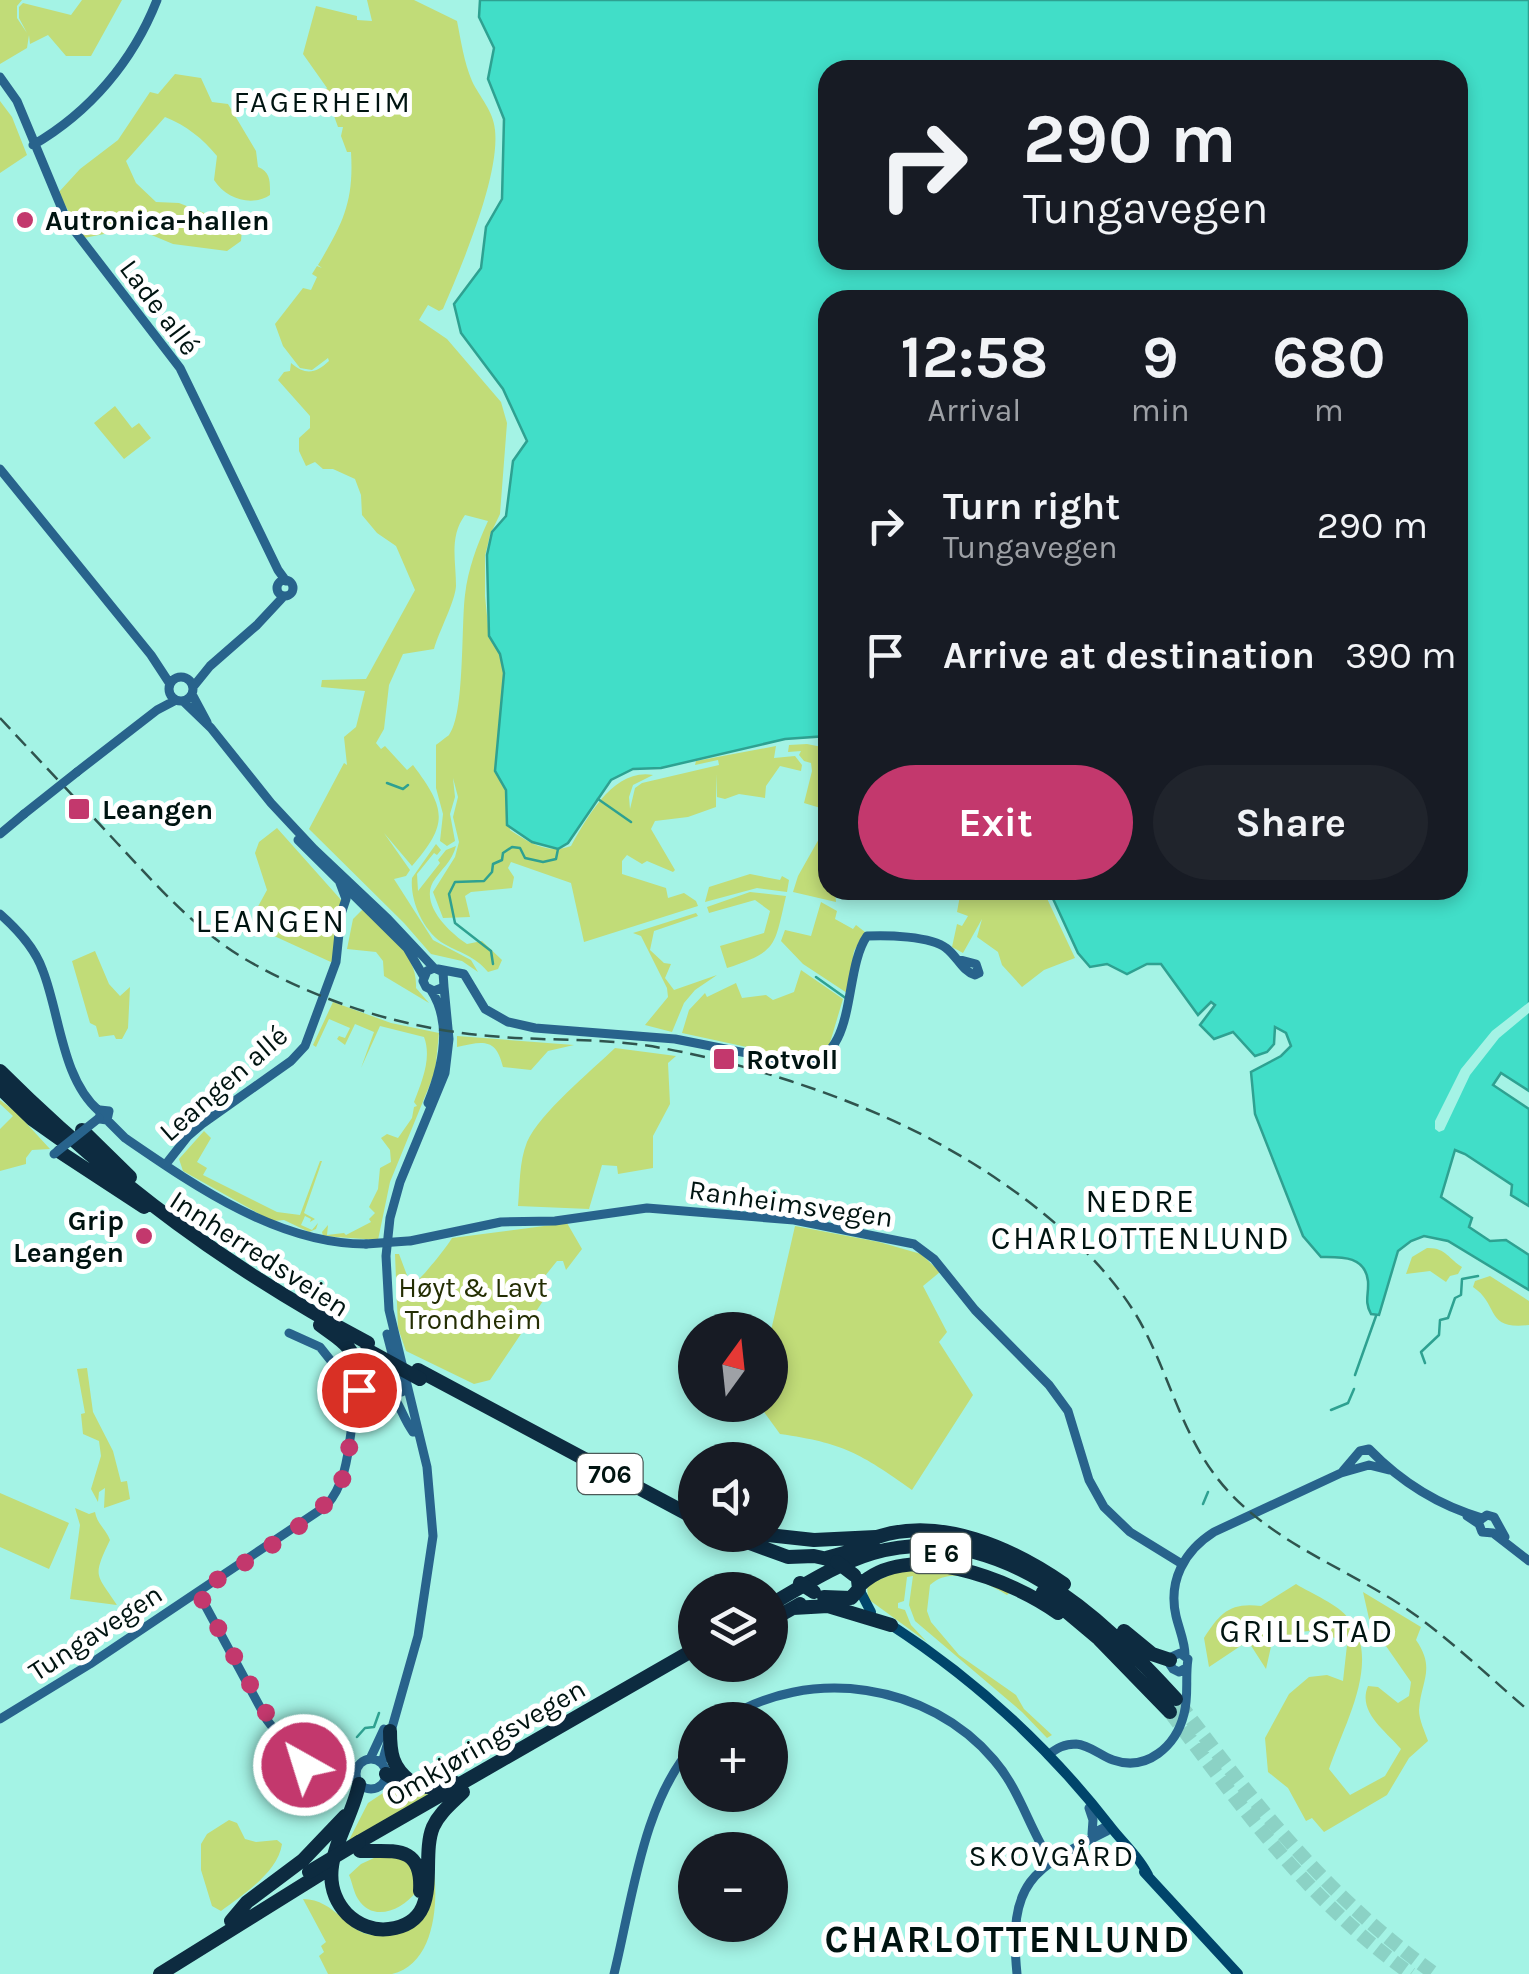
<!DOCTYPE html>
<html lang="en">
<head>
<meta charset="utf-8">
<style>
	body { margin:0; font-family:Karla,sans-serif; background:#20242c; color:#f1f3f6; height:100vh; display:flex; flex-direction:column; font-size:38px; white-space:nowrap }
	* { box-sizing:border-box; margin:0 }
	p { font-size:32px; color:#9ea1a6 }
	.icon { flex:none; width:55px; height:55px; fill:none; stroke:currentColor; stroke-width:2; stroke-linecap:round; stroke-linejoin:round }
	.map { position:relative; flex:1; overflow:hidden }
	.drawer { position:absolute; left:818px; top:290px; width:650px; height:610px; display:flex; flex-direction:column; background:#171b24; border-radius:30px; box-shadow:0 5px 15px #0003 }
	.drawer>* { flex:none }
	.banner { position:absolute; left:818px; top:60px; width:650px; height:210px; border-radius:30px; box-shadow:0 5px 15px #0003; background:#171b24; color:#f1f3f6; overflow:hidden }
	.needle { width:65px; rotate:15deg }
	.fabs { position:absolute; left:678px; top:1312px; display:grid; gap:20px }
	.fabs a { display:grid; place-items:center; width:110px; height:110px; border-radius:50%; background:#171b24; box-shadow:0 5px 15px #0003; font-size:50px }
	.pin { position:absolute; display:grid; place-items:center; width:85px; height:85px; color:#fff; margin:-42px; border:5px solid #fff; border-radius:50%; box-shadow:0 2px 10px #0007 }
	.me { position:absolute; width:110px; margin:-55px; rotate:321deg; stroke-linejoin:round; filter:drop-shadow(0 0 8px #0008) }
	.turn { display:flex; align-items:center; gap:35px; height:210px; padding:0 40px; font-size:45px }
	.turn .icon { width:130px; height:130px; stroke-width:2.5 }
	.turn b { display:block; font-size:70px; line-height:85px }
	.eta { display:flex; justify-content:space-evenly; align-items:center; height:170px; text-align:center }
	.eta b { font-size:60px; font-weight:700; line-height:70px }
	.action { display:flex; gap:20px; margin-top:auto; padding:20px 40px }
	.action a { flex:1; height:115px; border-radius:60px; background:#c3386d; color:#fff; font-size:40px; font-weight:700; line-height:115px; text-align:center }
	.action a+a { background:#20242c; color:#f1f3f6 }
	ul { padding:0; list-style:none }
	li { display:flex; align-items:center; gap:30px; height:130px; padding:0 40px }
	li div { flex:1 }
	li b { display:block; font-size:38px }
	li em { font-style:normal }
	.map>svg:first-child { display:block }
	.green { fill:#c1dc78 }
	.water { fill:#41dec8; stroke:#2ea191; stroke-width:2.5; fill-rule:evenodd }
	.pier { fill:#a4f3e5 }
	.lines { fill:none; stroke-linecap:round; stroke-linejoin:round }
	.stream { stroke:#2ea191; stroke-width:2.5 }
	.highway-tunnel { stroke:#8bd2c5; stroke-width:14; stroke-dasharray:14 7; stroke-linecap:butt }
	.secondary { stroke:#28638c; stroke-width:9 }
	.primary { stroke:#00456b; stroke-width:10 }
	.highway { stroke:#0d2b40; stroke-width:14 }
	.rail { stroke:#2f544e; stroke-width:2.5; stroke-dasharray:15 8; stroke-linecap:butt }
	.secondary-bridge { stroke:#28638c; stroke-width:9 }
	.highway-bridge { stroke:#0d2b40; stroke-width:14 }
	.route { stroke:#c3386d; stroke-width:18; stroke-dasharray:0 32.4 }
	.poi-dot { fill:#c3386d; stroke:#fff; stroke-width:4 }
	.labels { text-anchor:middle; stroke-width:10; stroke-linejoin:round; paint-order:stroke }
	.shield { fill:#fff; stroke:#4c5a58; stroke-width:2.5 }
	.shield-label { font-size:25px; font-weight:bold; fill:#001411 }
	.poi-label { font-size:28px; font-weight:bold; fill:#001411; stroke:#fff; text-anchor:start }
	.street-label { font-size:28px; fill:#001411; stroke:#fff }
	.park-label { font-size:28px; fill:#242e03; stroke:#fff }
	.neighbourhood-label { font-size:30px; letter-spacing:2.5px; fill:#001411; stroke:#fff }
	.quarter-label { font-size:32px; letter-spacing:2.5px; fill:#001411; stroke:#fff }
	.district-label { font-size:38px; font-weight:bold; letter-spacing:2.5px; fill:#001411; stroke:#fff }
</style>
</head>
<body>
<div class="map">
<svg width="1529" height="1974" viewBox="0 0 1529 1974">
	<rect width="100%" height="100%" fill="#a4f3e5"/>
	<!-- green -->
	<path class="green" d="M0,0H22L17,6V18L27,33L19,18V7L23,3L71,15L82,0H122L91,56H66L48,35L30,44L29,35L27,48L0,64Z
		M367,0H414L457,21C461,41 464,62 472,81C480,98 493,110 495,130C500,176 462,265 443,309L439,311L428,305L419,320L447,339L501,402L507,423L500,514L490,535L485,556V596L489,636L499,654L504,673L495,771L505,786L510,830C528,842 548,855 571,846C588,816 614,768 653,775L633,785L629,797L630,809L635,788L642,783L719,765L718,760L695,765L696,761L776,746L774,758L795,756L802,765L801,771L780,766L766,786L765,798L739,794L725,799L717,797L716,774V807L688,817L655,821L651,829L675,870L673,872L647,861L642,864L627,855L622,861V874L666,888L668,898L684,893L696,901L698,906L584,942L571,883L511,862L508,868L514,877L512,888L471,892L465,896L470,917L443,918L433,892L455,857L459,842L453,817L458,797L453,778L455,797L450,814L455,841L447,846L440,841L443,814L436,788V745C437,744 448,736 449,735C465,714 461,626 465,595C468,569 477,545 488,521L465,515C449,537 456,560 456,586C455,602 439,631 434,649L403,654L389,685L384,729L376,743L381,749L385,746L407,770L413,765C447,810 448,824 412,866L384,833L410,870L406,876L394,879L433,940L471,960L478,972L462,961L431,954L404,923L309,829L344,763L347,765L344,737L356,727L365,691L321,687L322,680L366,679L415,590L396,546L377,533L362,515L361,495L355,479L333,469H323L315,462L306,466L299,451V438L310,428V416L278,380L284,372L290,371L291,363C306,376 316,373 329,361L328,358L312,370L300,368L283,346L275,324L303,288L311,290L317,277L312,274L317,266L322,268L318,265C343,223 354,202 351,152H347L341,136L343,127H338L325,91L327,88L303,54L316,6L357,16V20L372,21Z
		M175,74L201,78L212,102L228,104L256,151L258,167C271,172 270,182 270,195C252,207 226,199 214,180L217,156C202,138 187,126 165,117L126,161L136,183L156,202L179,203L235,225L242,229L241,241L227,251L173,244L142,231L129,229L84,238L58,193L80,169L118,140L150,92L158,94Z
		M0,101L12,117L27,155L0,173Z
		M115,406L132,428L139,423L151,438L124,459L94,423Z
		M807,744L827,748L828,890H835L836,902L793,892L798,876L820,837L818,833L827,810L804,803L812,771L811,763L804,761L799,755L801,751L788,752L789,745Z
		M277,828L342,901L333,963L248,924H254L255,912L267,890L255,853L259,842Z
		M436,844L441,850L437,855L434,853L417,874L418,891L440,863L438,860L446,850L456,846C452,862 441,869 433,882C420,905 450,933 467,944L482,941L502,960L498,969L488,972C474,955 459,953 441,942C422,928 410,900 412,878Z
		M750,874L780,880L782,876L789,880L787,892L757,888L705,902L709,887Z
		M961,890H1043L1075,958L1044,970L1022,987L1002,965L998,952L977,937L982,919L963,953L952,947L957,924L962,926L968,916L957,912Z
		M750,892L786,896C774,947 778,951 727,968L720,946L764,933L770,911L755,900L709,913L707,907Z
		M821,902L837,911L835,919L853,929L856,925L865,932L854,951L847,993L803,964L781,941L785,930L811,936Z
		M363,909C386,931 418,954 416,988L429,1003L384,976L383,961L376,952L347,949L353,919Z
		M696,913L698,916L654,931L650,950L664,963L671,964L665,978L674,990L717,975L695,990L684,1003L672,1032L645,1025L668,997L667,988L641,936L633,933Z
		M95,951L109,984L120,996L130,987L128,1028L122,1039H116L114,1035L99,1037L96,1026L90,1023L72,961Z
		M801,970L843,999L829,1046L811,1057L788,1056L682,1033L689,1010L705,993L707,997L736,983L742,998L766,995L773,1000L794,992Z
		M333,1002L391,1023L439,1033L435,1072L390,1182L378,1240L323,1236L322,1232L328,1225L327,1235L344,1233L346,1235L371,1222L369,1219L375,1213L369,1207L378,1189L380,1168L391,1162L390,1150L381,1138L387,1134L398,1138L412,1118L414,1107L417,1106L414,1102C422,1081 432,1058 424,1037L380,1026L361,1068L374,1032L355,1024L345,1045L337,1039L339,1036L345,1038L350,1028L329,1019L316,1047L313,1045Z
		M457,1036L574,1045L548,1051L531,1070L503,1067C496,1038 484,1041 457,1047Z
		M615,1048L676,1056L668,1063L670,1104L653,1136V1168L618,1174L617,1166L602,1165L589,1209L518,1206C520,1185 519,1162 527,1142C540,1113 591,1071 615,1048Z
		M0,1100L16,1112L50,1149L32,1150L26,1158V1164L0,1171V1129L13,1116L0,1104Z
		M204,1131L211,1138L197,1162L207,1168L203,1175L277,1212L300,1215L320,1161H322L304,1213L315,1219L310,1222L311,1219L305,1216L301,1225L312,1230L318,1223L316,1229L309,1232L284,1220L272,1221L183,1171L179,1159Z
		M567,1223L582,1249L566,1270L563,1261H557L537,1286L545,1298L490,1380L474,1384L406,1351L398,1328L395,1254H399L411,1286C419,1282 447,1247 452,1238Z
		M795,1226L879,1242L921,1254L940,1272L923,1286L947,1332L939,1342L973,1395L912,1490C860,1453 843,1443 780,1434L759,1405H770V1335Z
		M1427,1248C1445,1247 1449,1259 1462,1267L1458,1274L1450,1276L1446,1282L1430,1271L1406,1274L1412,1257Z
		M1490,1276L1529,1301V1325C1484,1330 1500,1305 1473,1287L1475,1281Z
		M87,1368L93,1412L113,1451L121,1482L127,1481L130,1499L104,1508L105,1488L99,1492L98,1502L91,1489L101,1456L99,1441L83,1434L81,1414L85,1413L77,1369Z
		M0,1493L69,1523L49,1569L0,1547Z
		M75,1508L89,1514L95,1512C97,1524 106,1529 110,1540C92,1578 96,1573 117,1605L70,1599L80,1525Z
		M914,1570L966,1573L1013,1589L1007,1595C985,1582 952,1565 930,1585L927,1611L931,1622L959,1655L1016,1695L1024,1709L1052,1735L1047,1738L1022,1712L915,1621L909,1605L913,1576L907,1577L904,1601L898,1603V1608L905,1610L911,1625L927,1642L868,1599L867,1585L895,1573Z
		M1296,1584C1312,1594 1338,1604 1349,1619C1382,1661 1344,1724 1329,1769L1350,1795L1385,1776L1401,1749C1386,1731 1357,1712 1368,1686L1378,1687L1398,1703L1409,1696L1411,1682L1370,1623L1363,1592L1421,1627L1416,1640C1436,1669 1421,1680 1419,1710C1419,1720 1425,1732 1428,1741L1409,1758L1387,1795L1324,1832L1312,1818L1306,1821L1288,1788L1268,1772L1265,1738L1289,1694L1309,1677L1327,1675L1343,1681L1347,1645C1314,1625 1306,1629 1272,1642L1266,1669L1248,1641L1209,1667L1204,1638C1220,1613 1230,1602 1261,1606Z
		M391,1783L409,1792L434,1795L347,1844L368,1803L383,1793Z
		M229,1820L237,1823L245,1839L256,1842L277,1840L282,1844C278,1872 243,1895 221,1911L212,1906L201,1870V1844L207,1834Z
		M387,1852L397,1854L414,1869L416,1892C402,1910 373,1923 358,1899C354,1893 352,1882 349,1875L361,1864Z
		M433,1865C439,1899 436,1964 392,1974C373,1974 348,1974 328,1974L319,1956L324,1952L321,1946L326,1942L303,1899C336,1899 349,1936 375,1935C389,1934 409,1921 422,1916Z"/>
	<!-- water -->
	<path class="water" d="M480,0H1529V1091L1501,1073L1493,1085L1529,1109V1206L1511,1195L1512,1185L1465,1154L1455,1150L1441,1197L1472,1218L1469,1227L1490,1241L1506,1240L1529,1255V1290L1448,1241L1424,1236L1411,1241L1398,1251L1379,1315L1371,1314C1364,1301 1369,1295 1368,1281C1365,1255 1340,1257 1321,1257L1303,1236L1255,1114L1251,1072L1281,1056L1291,1046L1286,1033L1275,1027L1274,1044L1267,1052L1255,1056L1233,1032L1214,1039L1200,1025L1215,1005L1211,1002L1198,1015L1161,964H1147L1127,974L1107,964L1090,967L1078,953L1049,890H1458V300H828L827,736L785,739L661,768L633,769L611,780L568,843L558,849L532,842L507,825L506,790L495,771L504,673L500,654L489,636L487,555L492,532L506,516L513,461L527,441L503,389L461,333L454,304L481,268L486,227L502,199L504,119L488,79L494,48L479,17ZM828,70H1458V260H828Z"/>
	<!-- pier -->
	<path class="pier" d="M1529,1002V1013L1499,1038L1470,1075L1444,1130L1439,1132L1435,1129V1121L1461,1069L1492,1031Z"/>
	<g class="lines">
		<!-- stream -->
		<path class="stream" d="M387,783L403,789L408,785
			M598,799L631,822
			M493,964L491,951L455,923L449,894L455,882L484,881L492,872L493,864L502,860L503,853L512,847L520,848L525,858L543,862L556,859L558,849
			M816,977L847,999
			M1425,1363L1421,1352L1439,1335L1440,1320L1448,1318L1455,1298L1461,1295L1462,1279L1478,1276
			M1355,1375L1376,1316
			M1331,1410L1348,1403L1354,1389
			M1203,1504L1208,1492
			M357,1737L365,1728L374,1727L379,1713
			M332,1802L341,1782"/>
		<!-- highway-tunnel -->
		<path class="highway-tunnel" d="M1179,1703C1258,1808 1326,1896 1435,1974
			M1170,1712C1244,1810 1309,1902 1411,1974"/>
		<!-- secondary -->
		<path class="secondary" d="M0,77L17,101L67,221L180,368L278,570L286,581
			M33,145C90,112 133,61 157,0
			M0,469L151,655L170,684
			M277 588a8 8 0 1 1 16 0a8 8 0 1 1-16 0Z
			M169 689a12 12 0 1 1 24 0a12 12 0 1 1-24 0Z
			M193,687L210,666L257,625L284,596
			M192,694L207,722
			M183,701L211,728L271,803L314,849L388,919L434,968L443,972L444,987L434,991L426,987L423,981L427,971L434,968
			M77,772L157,710L176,700
			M0,834L24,814
			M298,840L407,948L424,977
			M0,914C18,930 35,948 43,971C60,1015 62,1079 99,1111
			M438,969L464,974L485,1009L508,1022L535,1028L675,1039L802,1064C859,1058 842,972 867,936C886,935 931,936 946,948C957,956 962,971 975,975L979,973L976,964L957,959
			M428,1103C442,1069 453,1024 431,990
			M107,1120L109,1111L100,1110V1119L107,1120L125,1138C195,1186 278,1244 366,1244
			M166,1164L188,1136L202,1124L291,1061L305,1046L336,962L341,914L346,899L340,883
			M410,1241L501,1222L555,1221L647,1208L794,1220L914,1244L934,1259L975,1310L1049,1385L1068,1411L1089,1480L1104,1507L1130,1532L1182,1564
			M289,1333L320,1347L347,1381
			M387,1334L402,1392
			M346 1382a9 9 0 1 1 18 0a9 9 0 1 1-18 0Z
			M362,1388C402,1388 395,1407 413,1432
			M1343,1471L1360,1451L1369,1449C1401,1482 1437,1505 1482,1518
			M1467,1516L1479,1524L1482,1532L1493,1533L1529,1561
			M1480,1520L1487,1515L1494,1517L1505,1537
			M198,1592L267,1720L283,1741L304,1765L356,1779
			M1185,1655C1185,1642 1179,1629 1176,1616C1168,1581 1184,1551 1214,1532L1341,1473L1369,1465L1389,1470
			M0,1719L90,1664L326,1506C354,1475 347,1427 359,1390
			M724,1720C809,1665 929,1683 994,1760C1020,1790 1029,1828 1050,1860
			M1048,1755C1057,1748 1064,1744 1076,1744C1090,1745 1101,1756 1113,1760C1147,1772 1176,1746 1184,1714C1189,1696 1185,1677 1188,1659L1180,1653L1171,1657L1169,1663L1173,1669L1179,1672L1186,1668
			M356 1774a15 15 0 1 1 30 0a15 15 0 1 1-30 0Z
			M370,1759L384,1729
			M382,1763L418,1636L433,1536L427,1467L389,1310L386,1256L390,1218L400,1182L445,1073L449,1039L444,987
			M1089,1808L1093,1820L1092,1834
			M614,1974C632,1902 643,1799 695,1744
			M1017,1974C1008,1882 1031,1869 1107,1831L1109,1825L1092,1834"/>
		<!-- primary -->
		<path class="primary" d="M859,1589L871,1612
			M888,1623C973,1678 1048,1746 1110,1826C1122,1842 1139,1856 1148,1875
			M1144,1872L1238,1974"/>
		<!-- highway -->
		<path class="highway" d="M0,1071C109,1180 232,1271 368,1343
			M0,1088L32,1119L63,1141
			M82,1130L130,1177
			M60,1152L144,1207
			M320,1325C337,1338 359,1348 355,1373
			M418,1370L695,1518
			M728,1535L788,1557L814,1556L832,1560
			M768,1535L814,1540L876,1537
			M877,1537C941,1516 1012,1548 1064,1584
			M826,1558L873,1545
			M859,1586C907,1538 1012,1580 1058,1613
			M1043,1592L1099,1639L1170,1712
			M824,1597L851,1598L859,1589L858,1580
			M770,1605C803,1586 836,1564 873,1553C997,1518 1100,1615 1176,1699
			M793,1608L828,1606L891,1625
			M770,1621L800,1604
			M1124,1631L1152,1654L1170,1660
			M390,1731C390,1753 392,1767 410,1781
			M386,1774C408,1789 431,1790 456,1783
			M359,1784C351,1827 309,1873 347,1914C358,1925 374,1931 389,1929C446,1922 419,1861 433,1827C439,1813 452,1803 463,1792
			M359,1842L695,1649
			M360,1851C391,1852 423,1843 420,1891
			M231,1921L247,1902L303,1860L345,1816
			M160,1974L327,1870"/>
		<!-- rail -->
		<path class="rail" d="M0,718C39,760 79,802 118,844C157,886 195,929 245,959C319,1002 405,1029 490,1036C541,1041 593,1038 643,1045C732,1058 856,1098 934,1141C1011,1182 1105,1252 1145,1331C1173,1386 1185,1444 1228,1491C1277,1544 1345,1568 1404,1607C1448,1637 1488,1676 1529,1711"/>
		<!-- secondary-bridge -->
		<path class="secondary-bridge" d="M24,814L77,772
			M54,1154L99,1118
			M366,1244L408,1241"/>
		<!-- highway-bridge -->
		<path class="highway-bridge" d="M367,1350L420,1379
			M837,1562L854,1575
			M800,1583L814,1592
			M309,1872L359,1842"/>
	</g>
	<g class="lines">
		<!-- route -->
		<path class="route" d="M304,1765L274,1727L198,1592C231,1570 328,1516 341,1483C352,1453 350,1420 359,1390"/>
	</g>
	<!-- markers -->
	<g class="poi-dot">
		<circle cx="25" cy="220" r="10"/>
		<rect x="67" y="797" width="24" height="24" rx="5"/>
		<rect x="712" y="1047" width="24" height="24" rx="5"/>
		<circle cx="144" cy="1236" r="10"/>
	</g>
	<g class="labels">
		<!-- shield labels -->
		<g class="shield">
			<rect x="577.5" y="1454" width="65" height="40" rx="8"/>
			<rect x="911" y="1533" width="60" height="40" rx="8"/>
		</g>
		<g class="shield-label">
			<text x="610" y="1483">706</text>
			<text x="941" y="1562">E 6</text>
		</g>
		<!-- poi labels -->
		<g class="poi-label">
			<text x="45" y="230">Autronica-hallen</text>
			<text x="102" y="819">Leangen</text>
			<text x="746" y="1069">Rotvoll</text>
			<text x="124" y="1230" text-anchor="end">Grip<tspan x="124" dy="32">Leangen</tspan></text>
		</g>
		<!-- street labels -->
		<g class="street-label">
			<text transform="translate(160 307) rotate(53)" y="10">Lade allé</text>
			<text transform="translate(223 1083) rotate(-41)" y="10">Leangen allé</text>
			<text transform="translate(791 1203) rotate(8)" y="10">Ranheimsvegen</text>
			<text transform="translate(260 1253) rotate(33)" y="10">Innherredsveien</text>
			<text transform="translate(95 1632) rotate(-33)" y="10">Tungavegen</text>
			<text transform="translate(485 1742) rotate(-30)" y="10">Omkjøringsvegen</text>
		</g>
		<!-- park labels -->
		<g class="park-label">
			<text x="473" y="1297">Høyt &amp; Lavt<tspan x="473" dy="32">Trondheim</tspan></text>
		</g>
		<!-- neighbourhood labels -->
		<g class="neighbourhood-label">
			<text x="323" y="112">FAGERHEIM</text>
			<text x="1052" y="1866">SKOVGÅRD</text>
		</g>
		<!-- quarter labels -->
		<g class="quarter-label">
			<text x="271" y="932">LEANGEN</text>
			<text x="1141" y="1212">NEDRE<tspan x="1141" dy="37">CHARLOTTENLUND</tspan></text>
			<text x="1307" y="1642">GRILLSTAD</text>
		</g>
		<!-- district labels -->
		<g class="district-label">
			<text x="1008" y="1952">CHARLOTTENLUND</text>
		</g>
	</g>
</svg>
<div class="fabs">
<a><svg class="needle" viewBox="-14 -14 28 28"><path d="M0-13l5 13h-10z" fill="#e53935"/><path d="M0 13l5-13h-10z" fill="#9ea1a6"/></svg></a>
<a><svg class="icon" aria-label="sound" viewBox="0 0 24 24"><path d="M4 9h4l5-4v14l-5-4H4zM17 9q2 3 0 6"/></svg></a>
<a><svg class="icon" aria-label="layers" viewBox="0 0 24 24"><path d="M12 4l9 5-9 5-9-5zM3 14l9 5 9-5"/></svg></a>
<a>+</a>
<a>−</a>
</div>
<div class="pin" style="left:359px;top:1390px;background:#d93025"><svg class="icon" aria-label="arrive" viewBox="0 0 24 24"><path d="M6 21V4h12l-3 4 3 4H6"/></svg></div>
<svg class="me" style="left:304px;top:1765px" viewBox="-20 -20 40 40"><circle r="17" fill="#c3386d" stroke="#fff" stroke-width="3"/><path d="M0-11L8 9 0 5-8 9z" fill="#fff"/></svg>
<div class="banner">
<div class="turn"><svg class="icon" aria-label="right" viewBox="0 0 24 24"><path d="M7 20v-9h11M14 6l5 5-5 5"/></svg><div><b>290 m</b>Tungavegen</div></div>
</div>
<section class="drawer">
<div class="eta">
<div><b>12:58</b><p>Arrival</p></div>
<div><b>9</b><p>min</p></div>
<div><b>680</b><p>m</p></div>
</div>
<ul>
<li><svg class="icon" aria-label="right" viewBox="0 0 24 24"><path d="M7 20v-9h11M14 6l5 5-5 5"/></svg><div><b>Turn right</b><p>Tungavegen</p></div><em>290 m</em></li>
<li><svg class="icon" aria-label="arrive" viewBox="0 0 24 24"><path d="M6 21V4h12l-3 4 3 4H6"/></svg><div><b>Arrive at destination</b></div><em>390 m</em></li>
</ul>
<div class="action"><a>Exit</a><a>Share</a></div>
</section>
</div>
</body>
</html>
